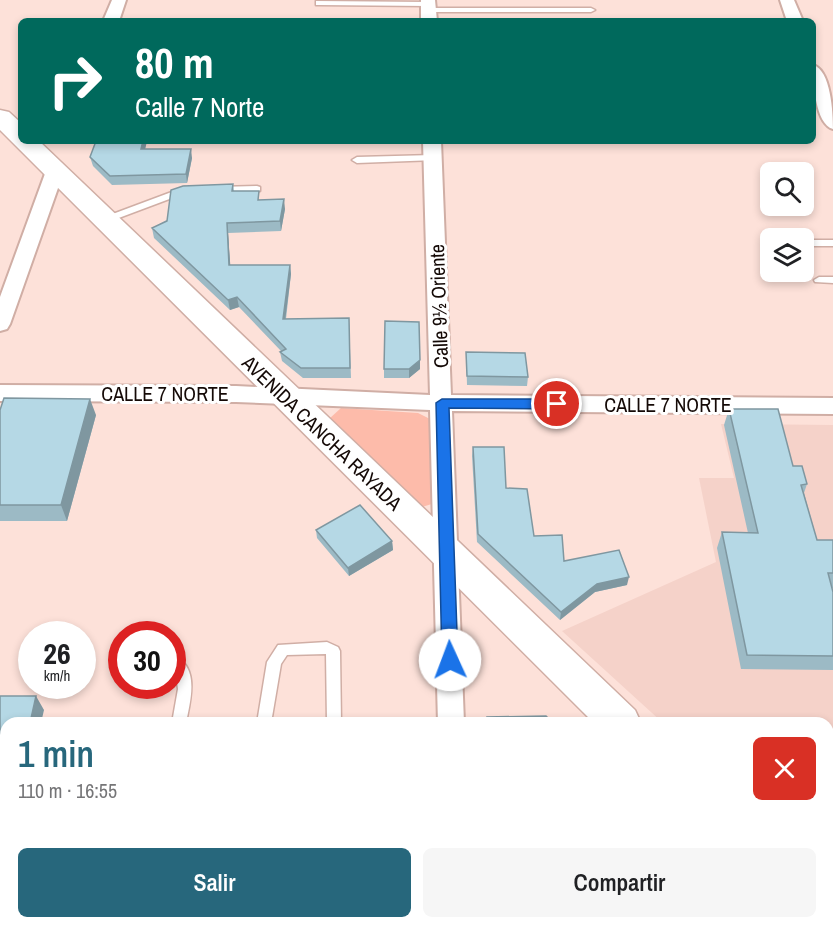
<!DOCTYPE html>
<html lang="es">
<head>
<meta charset="utf-8">
<style>
	body { margin:0; font-family:"Archivo Narrow",sans-serif; background:#f6f6f6; color:#202124; height:100vh; display:flex; flex-direction:column; font-size:22px; white-space:nowrap }
	* { box-sizing:border-box; margin:0 }
	p { font-size:20px; color:#757577 }
	.icon { flex:none; width:33px; height:33px; fill:none; stroke:currentColor; stroke-width:2; stroke-linecap:round; stroke-linejoin:round }
	.map { position:relative; flex:1; overflow:hidden }
	.details { position:absolute; left:0px; top:717px; width:834px; height:212px; display:flex; flex-direction:column; background:#fff; border-radius:18px 18px 0 0; box-shadow:0 3px 9px #0003 }
	.details>* { flex:none }
	.banner { position:absolute; left:18px; top:18px; width:798px; height:126px; border-radius:9px; box-shadow:0 3px 9px #0003; background:#00695c; color:#fff; overflow:hidden }
	.fabs { position:absolute; left:760px; top:162px; display:grid; gap:12px }
	.fabs a { display:grid; place-items:center; width:54px; height:54px; border-radius:9px; background:#fff; box-shadow:0 3px 9px #0003; font-size:30px }
	.speed { position:absolute; left:18px; top:621px; display:flex; gap:12px; font-size:30px; font-weight:700; text-align:center }
	.speed>* { display:grid; place-content:center; width:78px; height:78px; border-radius:50%; background:#fff; box-shadow:0 3px 9px #0003; line-height:1 }
	.speed small { font-size:15px; font-weight:400 }
	.speed .limit { border:9px solid #d22; background:#fff; color:#111 }
	.pin { position:absolute; display:grid; place-items:center; width:51px; height:51px; color:#fff; margin:-26px; border:3px solid #fff; border-radius:50%; box-shadow:0 2px 6px #0007 }
	.me { position:absolute; width:66px; margin:-33px; rotate:358deg; stroke-linejoin:round; filter:drop-shadow(0 0 4px #0008) }
	.turn { display:flex; align-items:center; gap:21px; height:126px; padding:0 18px; font-size:27px }
	.turn .icon { width:78px; height:78px; stroke-width:2.5 }
	.turn b { display:block; font-size:42px; line-height:51px }
	.round { display:grid; place-items:center; flex:none; width:63px; height:63px; border-radius:9px; background:#f6f6f6 }
	.overview { display:flex; align-items:center; justify-content:space-between; height:102px; padding:0 18px }
	h1 { font-size:36px; font-weight:600; line-height:45px; color:#27677c }
	.button { display:flex; gap:12px; margin-top:auto; padding:12px 18px }
	.button a { flex:1; height:69px; border-radius:9px; background:#27677c; color:#fff; font-size:24px; font-weight:600; line-height:69px; text-align:center }
	.button a+a { background:#f6f6f6; color:#202124 }
	.map>svg:first-child { display:block }
	.built { fill:#f5d2c9 }
	.green { fill:#fdbbaa }
	.lines { fill:none; stroke-linecap:round; stroke-linejoin:round }
	.lane-casing { stroke:#d0aea5; stroke-width:3 }
	.street-casing { stroke:#d0aea5; stroke-width:4 }
	.primary-casing { stroke:#d0aea5; stroke-width:3 }
	.lane { fill:#fff; fill-rule:evenodd }
	.street { fill:#fff; fill-rule:evenodd }
	.primary { fill:#fff; fill-rule:evenodd }
	.wall { fill:#9cbac5 }
	.shaded-wall { fill:#7f97a0 }
	.building { fill:#b5d8e5; stroke:#7f97a0; stroke-width:1.5 }
	.route { fill:#1a73e8; stroke:#114b97; stroke-width:1.5 }
	.labels { text-anchor:middle; stroke-width:6; stroke-linejoin:round; paint-order:stroke }
	.street-label { font-size:20px; fill:#140906; stroke:#fff }
</style>
</head>
<body>
<div class="map">
<svg width="833" height="928" viewBox="0 0 833 928">
	<rect width="100%" height="100%" fill="#fde1d9"/>
	<!-- built -->
	<path class="built" d="M721,424L833,425V815H828V723H663L562,631L716,562L699,478H734Z"/>
	<!-- green -->
	<path class="green" d="M341,408L418,413L430,419L435,503L422,507L329,419Z"/>
	<g class="lines">
		<!-- lane casing -->
		<g class="lane-casing">
			<path id="lane" d="M316,1L428,2L432,4L428,6L319,5H316Z
				M425,8H591L595,10L591,12H425Z
				M433,155L438,158L436,160L357,163L352,160L357,157Z
				M257,186L260,187V191L218,193L213,190L218,187Z
				M185,187L190,190L188,192L108,222L105,223L100,220L102,218Z
				M804,240H833V246H804Z
				M819,277H833V283L815,282L814,280Z
				M327,642L338,647L340,651L341,723H327L326,654L287,655L281,664L271,723H257L267,662L278,645Z
				M172,655C201,666 190,701 186,723H172L178,689L176,675L172,670Z"/>
		</g>
		<!-- street casing -->
		<g class="street-casing">
			<path id="street" d="M112,0H126L119,21H103Z
				M421,0H435L437,21H421Z
				M780,0H794L803,21H787Z
				M813,65C831,70 833,113 833,129C815,124 813,81 813,65Z
				M423,141H441L451,395L833,398V414L452,411L464,723H438L430,410L236,402L0,401V385L236,386L430,395Z
				M55,166L61,167L64,171L10,324L7,329L0,331V297L46,171L49,167Z
				M828,840H833V868H828Z
				M0,843H6V871H0Z
				M441,922H471L472,928H442Z"/>
		</g>
		<!-- primary casing -->
		<g class="primary-casing">
			<path id="primary" d="M0,110L9,112L21,123V141H39L635,710L641,723H594L0,130Z
				M828,900L833,902V928H807L805,922H828Z"/>
		</g>
		<!-- lane -->
		<use href="#lane" class="lane"/>
		<!-- street -->
		<use href="#street" class="street"/>
		<!-- primary -->
		<use href="#primary" class="primary"/>
	</g>
	<!-- wall -->
	<path class="wall" d="M96,141H147L145,149L192,158L187,183L112,185L93,166L90,157Z
		M233,184L234,191L285,209L281,231L228,233L230,265H290L291,274L286,319L349,318L351,378H303L282,361L280,352L281,351L239,307L230,310L154,238L152,228Z
		M466,352L528,377L527,386L467,385Z
		M384,369H420L409,378H384Z
		M729,409L793,466L807,484L804,493L817,540H833V588H832L833,592V670L741,669L717,548L722,532L748,533L724,425Z
		M0,410L96,415L67,521H0Z
		M473,447L506,488L534,536L564,561L627,585L595,592L560,620L477,542L472,456Z
		M316,530L392,541L393,550L349,576L317,538Z
		M0,696L44,710L6,723V819H0Z"/>
	<!-- shaded-wall -->
	<path class="shaded-wall" d="M143,141H147L143,158L141,149Z
		M191,149L192,158L187,183L186,174Z
		M284,199L285,209L281,231L280,221Z
		M227,223L228,233L231,275L229,265Z
		M290,265L291,274L284,329L283,319Z
		M237,297L239,307L230,310L228,300Z
		M420,360V369L409,378V369Z
		M90,399L96,415L67,521L61,505Z
		M392,541L393,550L349,576L348,568Z
		M629,577L627,585L595,592L560,620L561,612L597,584Z
		M36,696L44,710L41,723H30Z"/>
	<!-- building -->
	<path class="building" d="M96,141H143L141,149H191L186,174L110,176L90,157Z
		M233,184L232,191H259L258,200L284,199L280,221L227,223L229,265H290L283,319L349,318L350,368H301L280,352L286,349L237,297L228,300L152,228L167,221L171,190L183,186Z
		M385,321L419,322L420,360L409,369H384Z
		M466,352L525,353L528,377L467,376Z
		M4,398L90,399L61,505H0V410Z
		M729,409H778L793,466H802L807,484L801,485L817,540H833V573H828L833,592V656L747,655L722,532L758,533Z
		M473,447H504L506,488L527,489L534,536L562,535L564,561L619,550L629,577L597,584L561,612L478,534Z
		M360,505L392,541L348,568L316,530Z
		M0,696H36L30,723H6V806H0Z
		M546,716L553,723H488L487,717Z"/>
	<!-- route -->
	<path class="route" d="M442,399H557L564,404L557,409L449,408L458,660L455,665L450,667L444,665L442,660L436,403Z"/>
	<g class="labels">
		<!-- street labels -->
		<g class="street-label">
			<text transform="translate(439 306) rotate(-92)" y="7">Calle 9½ Oriente</text>
			<text x="165" y="401">CALLE 7 NORTE</text>
			<text x="668" y="412">CALLE 7 NORTE</text>
			<text transform="translate(322 433) rotate(44)" y="7">AVENIDA CANCHA RAYADA</text>
		</g>
	</g>
</svg>
<div class="fabs">
<a><svg class="icon" aria-label="search" viewBox="0 0 24 24"><circle cx="10" cy="10" r="6"/><path d="M15 15l6 6"/></svg></a>
<a><svg class="icon" aria-label="layers" viewBox="0 0 24 24"><path d="M12 4l9 5-9 5-9-5zM3 14l9 5 9-5"/></svg></a>
</div>
<div class="speed"><div>26<small>km/h</small></div><div class="limit">30</div></div>
<div class="pin" style="left:557px;top:404px;background:#d93025"><svg class="icon" aria-label="arrive" viewBox="0 0 24 24"><path d="M6 21V4h12l-3 4 3 4H6"/></svg></div>
<svg class="me" style="left:450px;top:660px" viewBox="-20 -20 40 40"><circle r="19" fill="#fff"/><path d="M0-13L10 11 0 6-10 11z" fill="#1a73e8"/></svg>
<div class="banner">
<div class="turn"><svg class="icon" aria-label="right" viewBox="0 0 24 24"><path d="M7 20v-9h11M14 6l5 5-5 5"/></svg><div><b>80 m</b>Calle 7 Norte</div></div>
</div>
<section class="details">
<div class="overview"><div><h1>1 min</h1><p>110 m · 16:55</p></div><a class="round" style="background:#d93025;color:#fff"><svg class="icon" aria-label="close" viewBox="0 0 24 24"><path d="M6 6l12 12M18 6L6 18"/></svg></a></div>
<div class="button"><a>Salir</a><a>Compartir</a></div>
</section>
</div>
</body>
</html>
